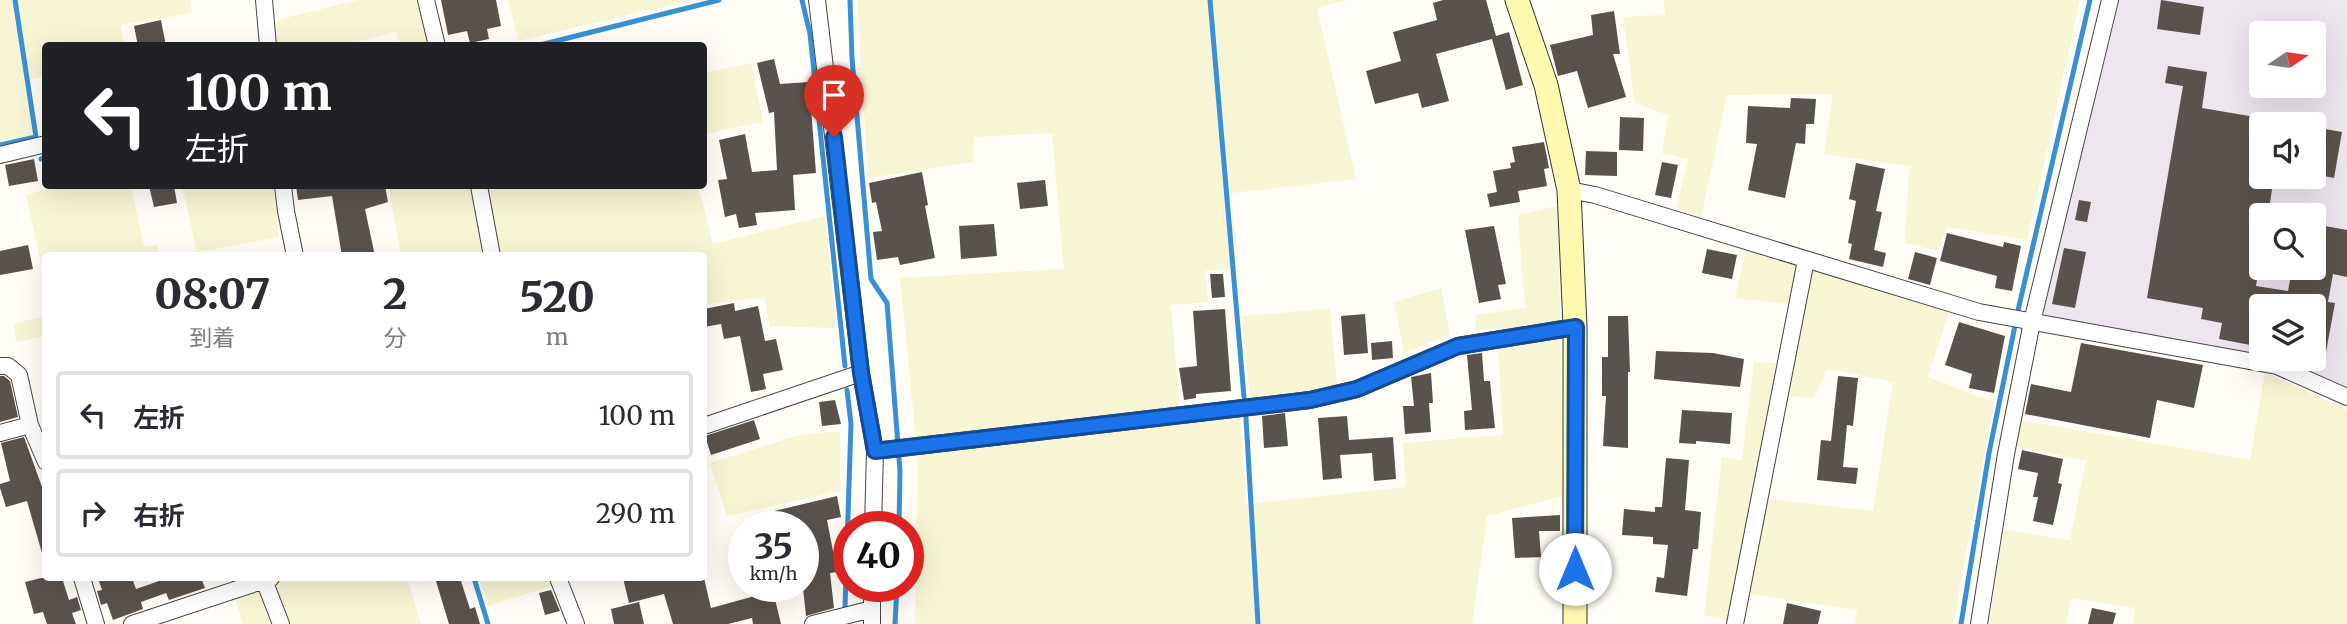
<!DOCTYPE html>
<html lang="ja">
<head>
<meta charset="utf-8">
<style>
	body { margin:0; font-family:Merriweather,"Noto Sans JP",serif; background:#f7f7f7; color:#2b2b33; height:100vh; display:flex; flex-direction:column; font-size:26px; white-space:nowrap }
	* { box-sizing:border-box; margin:0 }
	p { font-size:23px; color:#7c7c81 }
	.icon { flex:none; width:38px; height:38px; fill:none; stroke:currentColor; stroke-width:2; stroke-linecap:round; stroke-linejoin:round }
	.map { position:relative; flex:1; overflow:hidden }
	.details { position:absolute; left:42px; top:252px; width:665px; height:329px; display:flex; flex-direction:column; background:#fff; border-radius:7px; box-shadow:0 7px 28px #0002 }
	.details>* { flex:none }
	.top-card { position:absolute; left:42px; top:42px; width:665px; height:147px; border-radius:7px; box-shadow:0 7px 28px #0002; background:#202124; color:#fff; overflow:hidden }
	.needle { width:46px; rotate:77deg }
	.tools { position:absolute; left:2249px; top:21px; display:grid; gap:14px }
	.tools a { display:grid; place-items:center; width:77px; height:77px; border-radius:7px; background:#fff; box-shadow:0 7px 28px #0002; font-size:35px }
	.speed { position:absolute; left:728px; top:511px; display:flex; gap:14px; font-size:35px; font-weight:700; text-align:center }
	.speed>* { display:grid; place-content:center; width:91px; height:91px; border-radius:50%; background:#fff; box-shadow:0 7px 28px #0002; line-height:1 }
	.speed small { font-size:18px; font-weight:400 }
	.speed .limit { border:10px solid #d22; background:#fff; color:#111 }
	.pin { position:absolute; display:grid; place-items:center; width:60px; height:60px; color:#fff; margin:-72px -30px; border-radius:50% 50% 50% 0; rotate:-45deg; box-shadow:0 0 7px #0007 }
	.pin .icon { rotate:45deg }
	.me { position:absolute; width:77px; margin:-38px; rotate:0deg; stroke-linejoin:round; filter:drop-shadow(0 0 5px #0008) }
	.turn { display:flex; align-items:center; gap:24px; height:147px; padding:0 28px; font-size:32px }
	.turn .icon { width:91px; height:91px; stroke-width:2.5 }
	.turn b { display:block; font-size:49px; line-height:60px }
	.eta { display:flex; justify-content:space-evenly; align-items:center; height:119px; text-align:center }
	.eta b { font-size:42px; font-weight:800; line-height:49px }
	ul { padding:0; list-style:none }
	li { display:flex; align-items:center; gap:21px; height:88px; margin:0 14px 10px; padding:0 14px; border:4px solid #e1e1e2; border-radius:7px }
	li div { flex:1 }
	li b { display:block; font-size:26px }
	li em { font-style:normal }
	.map>svg:first-child { display:block }
	.industrial { fill:#eee6ef; fill-rule:evenodd }
	.farmland { fill:#f7f5d3 }
	.lines { fill:none; stroke-linecap:round; stroke-linejoin:round }
	.stream { stroke:#3a90d4; stroke-width:5 }
	.building { fill:#5a524c }
	.street-casing { stroke:#444; stroke-width:18 }
	.secondary-casing { stroke:#333; stroke-width:25 }
	.street { stroke:#fff; stroke-width:16 }
	.secondary { stroke:#fff9b0; stroke-width:23 }
	.route-casing { stroke:#114b97; stroke-width:18 }
	.route { stroke:#1a73e8; stroke-width:12 }
</style>
</head>
<body>
<div class="map">
<svg width="2347" height="624" viewBox="0 0 2347 624">
	<rect width="100%" height="100%" fill="#fffdf5"/>
	<!-- industrial -->
	<path class="industrial" d="M2117,0H2347V390L2273,359H2314V306H2261V356L2041,315ZM2261,33H2314V86H2261ZM2261,124H2314V177H2261ZM2261,215H2314V268H2261Z"/>
	<!-- farmland -->
	<path class="farmland" d="M0,0H190L192,13L121,25L124,45L46,46L45,76L26,81L33,138L0,147Z
		M358,0H429L433,45H400L396,32L343,45L277,46V20Z
		M508,0H693L518,41Z
		M857,0H1345L1317,8L1356,179L1231,193L1239,268L1205,271L1208,302L1171,305L1181,423L1240,417L1246,504L1406,487L1403,443L1503,435L1497,328L1475,330L1476,315L1525,308L1518,215L1558,206L1563,496L1487,516L1472,624H915L918,460L900,278L1064,269L1052,133L974,137L973,162L868,178Z
		M1664,0H2080L2027,240L1947,227L1938,251L1905,243L1909,166L1824,154L1833,94L1727,95L1701,217L1676,208L1688,159L1662,153L1668,115L1635,103L1623,17L1665,15Z
		M751,63L763,122L704,134V73Z
		M57,186H131L144,247L157,245L158,255L46,256L45,281L26,195Z
		M182,186H273L279,237L197,252Z
		M388,186H483L485,192L506,186H698L713,244L825,216L836,328L770,326L764,297L704,305V256L401,255Z
		M1746,250L1949,312L1928,377L1994,402L1953,624H1855L1857,610L1750,594L1766,499L1873,511L1893,382L1828,369L1814,398L1788,396L1789,363L1803,306L1735,298Z
		M1441,288L1450,334L1404,353L1394,302Z
		M1330,309L1337,387L1250,398L1242,316Z
		M45,316V336L17,342L13,324Z
		M1754,362L1779,363L1729,620L1704,615L1722,457L1742,460Z
		M2265,372L2347,410V624H2133L2135,608L2071,598L2066,624H1989L2004,530L2070,540L2086,461L2015,446L2019,420L2250,460Z
		M840,431V491L727,516L710,463L799,435Z
		M288,578H407L421,624H243L235,597Z
		M479,578H552L555,585L488,606Z"/>
	<g class="lines">
		<!-- stream -->
		<path class="stream" d="M802,0L810,34L845,366
			M850,0L852,58L871,279L887,303L900,471L899,527
			M1210,0L1244,397
			M536,46L719,0
			M0,145L36,137L15,0
			M41,159L46,158
			M1246,418L1258,624
			M474,578L488,624
			M845,607L851,424L847,390
			M895,624L897,586
			M1961,624L1989,453L2019,306L2090,0"/>
	</g>
	<!-- building -->
	<path class="building" d="M441,0H496L501,26L487,29L489,39L470,43L467,31L448,35Z
		M1443,0H1486L1496,36L1509,32L1523,85L1506,90L1492,39L1436,54L1449,101L1422,108L1418,93L1375,104L1366,71L1401,61L1393,32L1437,20L1433,3Z
		M2161,0L2204,7L2200,35L2157,29Z
		M1614,11L1620,54H1613L1626,97L1588,108L1577,71L1558,76L1550,45L1593,35L1591,15Z
		M161,20L166,46H138L134,26Z
		M774,59L780,84L809,82L816,173L793,175L795,210L755,213L757,225L739,228L736,214L725,217L718,180L727,179L719,140L745,134L752,172L777,170L774,112L769,113L757,63Z
		M2168,66L2207,72L2202,108L2261,118V177H2274L2268,215H2261V255L2256,286L2288,291L2291,275L2299,277L2300,268H2314V224L2347,230V277L2333,274L2328,302L2335,303L2326,352L2314,350V306H2261V347L2219,339L2222,323L2201,319L2203,308L2147,298L2183,86L2165,83Z
		M1791,98L1816,99L1814,124H1806L1805,144L1796,143L1785,198L1748,190L1757,144L1746,143L1748,106L1790,108Z
		M1620,117L1644,118L1643,151L1619,150Z
		M2314,127L2342,132L2334,178L2314,174Z
		M1544,142L1549,168L1544,169L1547,186L1518,191L1520,202L1490,207L1487,194L1497,192L1493,171L1511,168L1510,163L1515,162L1512,147Z
		M1586,151L1617,152V176L1585,175Z
		M34,159L38,181L9,186L5,165Z
		M1662,162L1678,165L1671,198L1655,195Z
		M1856,163L1885,169L1876,211L1882,212L1874,250L1886,253L1883,267L1849,259L1852,244L1848,243L1856,201L1849,199Z
		M922,172L928,205L925,206L935,258L900,265L898,257L877,260L873,232L882,231L876,202L872,203L869,183Z
		M1045,180L1048,206L1020,209L1017,183Z
		M149,186H174L177,203L154,207Z
		M296,186H385L388,202L365,209L375,256H342L332,196L298,200Z
		M2079,200L2091,202L2087,222L2075,220Z
		M994,224L997,256L961,259L959,226Z
		M1494,226L1506,284L1498,285L1501,299L1479,303L1465,230Z
		M1947,233L2003,247L2004,242L2021,246L2012,291L1995,288L1997,276L1940,261Z
		M28,245L33,269L0,275V251Z
		M2064,248L2086,252L2075,308L2052,304Z
		M1707,249L1737,255L1732,279L1702,273Z
		M1915,252L1937,258L1930,285L1908,279Z
		M1210,274H1223L1225,297L1212,298Z
		M734,303L735,311L758,306L765,341L776,339L783,370L763,374L766,389L751,392L740,336L724,339L721,324L704,327V309Z
		M1225,309L1231,391L1196,394V398L1184,400L1179,368L1197,366L1193,311Z
		M1365,314L1368,353L1344,355L1341,316Z
		M1608,316H1628L1630,372H1628V448L1603,446L1606,396H1602V357H1608Z
		M1959,322L2005,336L1994,393L1969,388L1972,374L1945,365Z
		M1392,341L1393,358L1372,360L1371,343Z
		M2081,343L2203,365L2194,408L2157,400L2150,438L2025,414L2031,384L2071,392Z
		M1656,351L1713,353L1744,359L1740,387L1654,379Z
		M1482,353L1484,381H1490L1495,428L1465,430L1464,411L1472,410L1467,355Z
		M1431,373L1433,403H1429L1431,432L1405,434L1403,406H1414L1411,377Z
		M0,376H4L10,381L18,417L0,422Z
		M1838,376L1858,378L1853,426L1847,425L1843,467L1858,468L1856,484L1817,480L1821,440L1831,441Z
		M835,400L841,424L822,426L819,402Z
		M1682,410L1732,413L1730,444L1696,441V444L1679,443Z
		M1285,413L1288,446L1264,448L1262,416Z
		M1347,416L1349,440L1393,437L1396,479L1374,481L1372,453L1340,455L1342,478L1323,480L1318,418Z
		M754,420L760,439L711,455L705,436Z
		M24,437L46,498V552L42,553L27,501L6,507L0,488V484L10,481L1,443Z
		M2022,450L2063,459L2058,483L2062,484L2053,525L2033,521L2038,497H2033L2038,473L2018,469Z
		M1666,458L1689,460L1685,510L1701,512L1698,549H1693L1687,596L1655,592L1657,577L1664,578L1668,545L1653,544V537L1622,535L1624,509L1655,512V507H1662Z
		M837,496L841,517L827,520L837,572L830,573L834,608L806,616L803,588V527H773L770,512Z
		M1560,515V531H1539L1541,557L1515,558L1512,518Z
		M41,578H62L69,600L77,597L81,610L72,613L76,624H47L43,612L34,614L25,582Z
		M98,578H132L136,589L162,580L161,578H201L205,588L169,600L166,593L141,602L143,609L113,620L107,603L101,605L97,591L102,590Z
		M435,578H460L470,609L475,607L480,624H449Z
		M623,578H704L711,608L773,591L781,624H753L752,618L728,624H673L664,594L629,603Z
		M551,590L560,611L545,615L539,593Z
		M639,602L644,624H614L611,609Z
		M1787,603L1821,611L1818,624H1783Z
		M2092,608L2116,613L2113,624H2088Z"/>
	<g class="lines">
		<!-- street casing -->
		<g class="street-casing">
			<path id="street" d="M264,0L268,46
				M426,0L437,46
				M817,0L861,373L875,451L873,527
				M0,155L46,144
				M283,186L286,211L295,256
				M479,186L492,256
				M1569,190L1595,195L1979,312L2277,366L2347,397
				M0,366H8L19,375L30,425L46,462
				M704,426L861,373
				M0,433L30,425
				M875,451L1310,400L1357,389L1458,346L1575,327
				M82,578L96,624
				M558,578L576,624
				M264,580L281,624
				M132,624L271,578
				M813,624L872,609
				M872,624V586
				M1735,624L1806,260
				M1979,624L2006,454L2032,322L2110,0"/>
		</g>
		<!-- secondary casing -->
		<g class="secondary-casing">
			<path id="secondary" d="M1517,0L1546,85L1569,190L1575,327V624"/>
		</g>
		<!-- street -->
		<use href="#street" class="street"/>
		<!-- secondary -->
		<use href="#secondary" class="secondary"/>
	</g>
	<g class="lines">
		<!-- route casing -->
		<g class="route-casing">
			<path id="route" d="M834,137L861,373L875,451L1310,400L1357,389L1458,346L1576,327L1575,569"/>
		</g>
		<!-- route -->
		<use href="#route" class="route"/>
	</g>
</svg>
<div class="tools">
<a><svg class="needle" viewBox="-14 -14 28 28"><path d="M0-13l5 13h-10z" fill="#e53935"/><path d="M0 13l5-13h-10z" fill="#7c7c81"/></svg></a>
<a><svg class="icon" aria-label="sound" viewBox="0 0 24 24"><path d="M4 9h4l5-4v14l-5-4H4zM17 9q2 3 0 6"/></svg></a>
<a><svg class="icon" aria-label="search" viewBox="0 0 24 24"><circle cx="10" cy="10" r="6"/><path d="M15 15l6 6"/></svg></a>
<a><svg class="icon" aria-label="layers" viewBox="0 0 24 24"><path d="M12 4l9 5-9 5-9-5zM3 14l9 5 9-5"/></svg></a>
</div>
<div class="speed"><div>35<small>km/h</small></div><div class="limit">40</div></div>
<div class="pin" style="left:834px;top:137px;background:#d93025"><svg class="icon" aria-label="arrive" viewBox="0 0 24 24"><path d="M6 21V4h12l-3 4 3 4H6"/></svg></div>
<svg class="me" style="left:1575px;top:569px" viewBox="-20 -20 40 40"><circle r="19" fill="#fff"/><path d="M0-13L10 11 0 6-10 11z" fill="#1a73e8"/></svg>
<div class="top-card">
<div class="turn"><svg class="icon" aria-label="left" viewBox="0 0 24 24"><path d="M17 20v-9H6M10 6l-5 5 5 5"/></svg><div><b>100 m</b>左折</div></div>
</div>
<section class="details">
<div class="eta">
<div><b>08:07</b><p>到着</p></div>
<div><b>2</b><p>分</p></div>
<div><b>520</b><p>m</p></div>
</div>
<ul>
<li><svg class="icon" aria-label="left" viewBox="0 0 24 24"><path d="M17 20v-9H6M10 6l-5 5 5 5"/></svg><div><b>左折</b></div><em>100 m</em></li>
<li><svg class="icon" aria-label="right" viewBox="0 0 24 24"><path d="M7 20v-9h11M14 6l5 5-5 5"/></svg><div><b>右折</b></div><em>290 m</em></li>
</ul>
</section>
</div>
</body>
</html>
